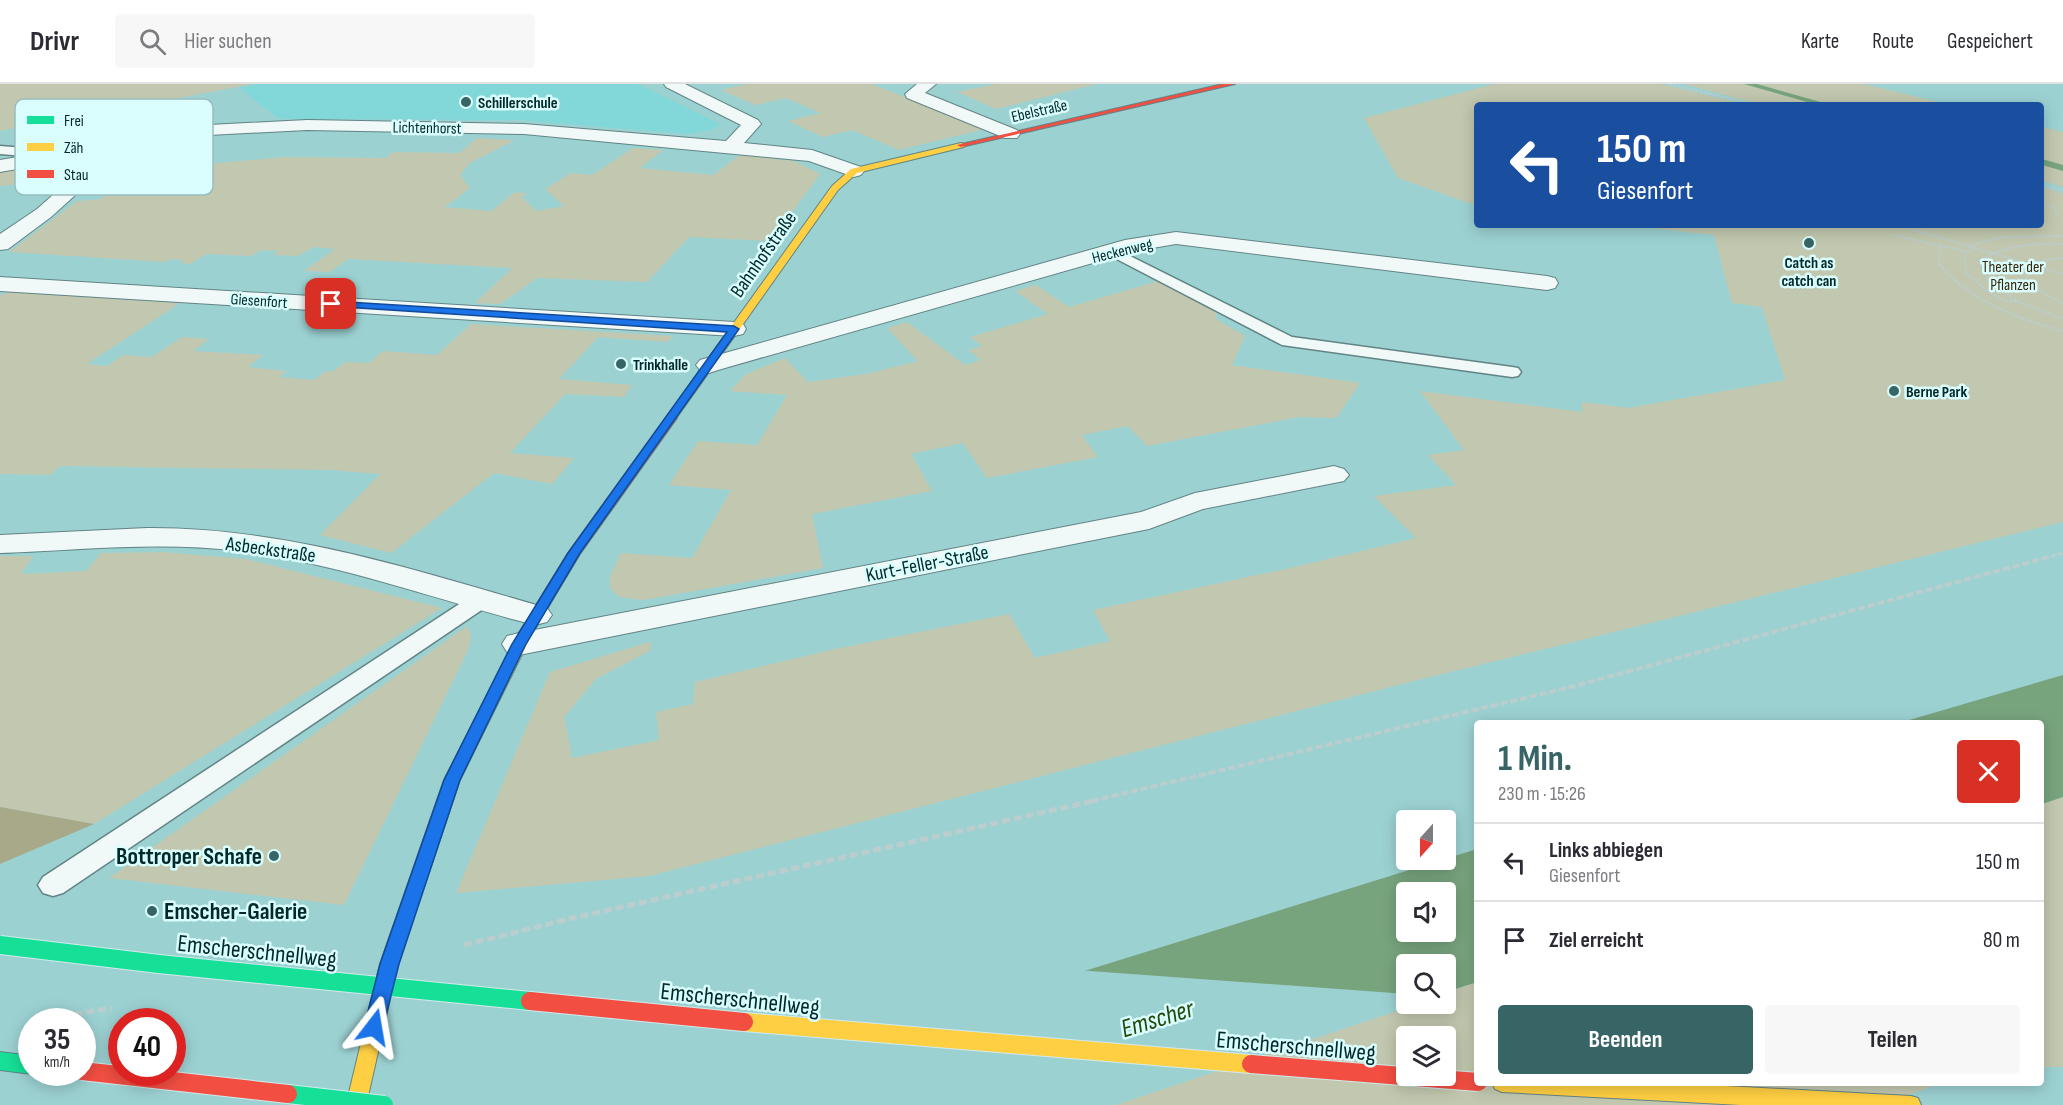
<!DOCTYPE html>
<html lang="de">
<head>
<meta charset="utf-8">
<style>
	body { margin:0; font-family:"Sofia Sans Condensed",sans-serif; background:#f7f7f7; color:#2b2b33; height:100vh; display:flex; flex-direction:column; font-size:22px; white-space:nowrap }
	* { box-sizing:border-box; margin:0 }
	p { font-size:20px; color:#7c7c81 }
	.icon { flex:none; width:33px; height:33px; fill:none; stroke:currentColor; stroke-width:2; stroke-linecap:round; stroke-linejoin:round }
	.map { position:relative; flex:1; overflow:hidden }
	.side { position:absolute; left:1474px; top:636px; width:570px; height:366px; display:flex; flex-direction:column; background:#fff; border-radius:6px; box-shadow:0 3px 15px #0003 }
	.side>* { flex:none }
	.banner { position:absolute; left:1474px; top:18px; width:570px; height:126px; border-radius:6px; box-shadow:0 3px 15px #0003; background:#1a4fa0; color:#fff; overflow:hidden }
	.needle { width:39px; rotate:201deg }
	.tools { position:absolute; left:1396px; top:726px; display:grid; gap:12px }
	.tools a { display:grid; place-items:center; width:60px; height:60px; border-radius:6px; background:#fff; box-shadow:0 3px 15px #0003; font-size:30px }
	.speed { position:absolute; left:18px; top:924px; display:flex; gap:12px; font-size:30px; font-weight:700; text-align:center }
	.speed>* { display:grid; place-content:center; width:78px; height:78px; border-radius:50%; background:#fff; box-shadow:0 3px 15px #0003; line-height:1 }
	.speed small { font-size:15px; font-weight:400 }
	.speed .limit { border:9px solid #d22; background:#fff; color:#111 }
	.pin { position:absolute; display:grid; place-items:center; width:51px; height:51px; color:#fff; margin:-26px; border-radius:12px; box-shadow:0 3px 9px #0006 }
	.me { position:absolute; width:66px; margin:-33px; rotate:14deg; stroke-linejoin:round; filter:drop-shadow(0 0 4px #0008) }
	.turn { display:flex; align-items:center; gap:21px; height:126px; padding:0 24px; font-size:27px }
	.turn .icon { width:78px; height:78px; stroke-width:2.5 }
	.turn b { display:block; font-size:42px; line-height:51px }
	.round { display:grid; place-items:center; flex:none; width:63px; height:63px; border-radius:6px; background:#f7f7f7 }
	.overview { display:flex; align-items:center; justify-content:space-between; height:102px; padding:0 24px }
	h1 { font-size:36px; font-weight:700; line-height:45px; color:#376465 }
	.button { display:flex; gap:12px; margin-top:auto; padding:12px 24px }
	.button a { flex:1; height:69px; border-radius:6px; background:#376465; color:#fff; font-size:24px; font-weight:700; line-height:69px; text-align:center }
	.button a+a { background:#f7f7f7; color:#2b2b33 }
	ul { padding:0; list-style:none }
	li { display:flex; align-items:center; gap:18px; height:78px; padding:0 24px; border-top:2px solid #e1e1e2 }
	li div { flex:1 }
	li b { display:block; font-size:22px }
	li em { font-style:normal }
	header { display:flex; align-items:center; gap:36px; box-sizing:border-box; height:84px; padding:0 30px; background:#fff; border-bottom:2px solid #e1e1e2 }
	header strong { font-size:28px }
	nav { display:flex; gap:33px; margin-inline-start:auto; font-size:21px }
	.search { width:420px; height:54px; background:#f7f7f7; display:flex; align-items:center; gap:15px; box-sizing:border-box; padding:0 21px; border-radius:6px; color:#7c7c81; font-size:22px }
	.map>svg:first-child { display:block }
	.built { fill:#82d8d9 }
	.green { fill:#c2c8af; fill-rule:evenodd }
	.forest { fill:#a8a988 }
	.water { fill:#78a47d; fill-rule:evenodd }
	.pier { fill:#9cd1d2 }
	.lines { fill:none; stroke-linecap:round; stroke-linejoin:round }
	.stream { fill:#78a47d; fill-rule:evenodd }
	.lane-casing { stroke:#628485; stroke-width:3 }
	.street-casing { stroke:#628485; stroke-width:2 }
	.fast-casing { stroke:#628485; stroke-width:2 }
	.slow-casing { stroke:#628485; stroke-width:2 }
	.jam-casing { stroke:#628485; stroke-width:2 }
	.path-far3 { stroke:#bccdcd; stroke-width:2; stroke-dasharray:3 1.5; stroke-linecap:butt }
	.path-far2 { stroke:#bccdcd; stroke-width:3; stroke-dasharray:5 2; stroke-linecap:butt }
	.path-far1 { stroke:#bccdcd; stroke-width:4; stroke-dasharray:7 3; stroke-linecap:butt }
	.path { stroke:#bccdcd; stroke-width:5; stroke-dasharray:8 4; stroke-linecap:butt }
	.lane { fill:#f0f8f8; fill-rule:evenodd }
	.street { fill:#f0f8f8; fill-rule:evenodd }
	.fast { fill:#16e098; fill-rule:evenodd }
	.slow { fill:#ffcf43; fill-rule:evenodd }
	.jam { fill:#f24e42; fill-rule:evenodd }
	.fast-bridge-casing { stroke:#d2eaeb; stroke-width:20; stroke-linecap:butt }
	.slow-bridge-casing { stroke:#d2eaeb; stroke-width:20; stroke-linecap:butt }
	.jam-bridge-casing { stroke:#d2eaeb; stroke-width:20; stroke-linecap:butt }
	.path-bridge { stroke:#bccdcd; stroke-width:2; stroke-dasharray:3 1.5; stroke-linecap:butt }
	.fast-bridge { stroke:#16e098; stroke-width:18 }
	.slow-bridge { stroke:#ffcf43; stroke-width:18 }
	.jam-bridge { stroke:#f24e42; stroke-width:18 }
	.route { fill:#1a73e8; stroke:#114b97; stroke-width:1.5 }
	.poi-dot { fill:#376465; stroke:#dafdfd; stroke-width:2 }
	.labels { text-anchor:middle; stroke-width:5; stroke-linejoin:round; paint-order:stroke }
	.far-poi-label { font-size:16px; font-weight:bold; fill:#00292a; stroke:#dafdfd; text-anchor:start }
	.far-street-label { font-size:16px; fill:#00292a; stroke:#dafdfd }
	.far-park-label { font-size:16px; fill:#3a280c; stroke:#dafdfd }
	.street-label { font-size:20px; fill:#00292a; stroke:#dafdfd }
	.near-poi-label { font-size:24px; font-weight:bold; fill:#00292a; stroke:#dafdfd; text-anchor:end }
	.near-street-label { font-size:24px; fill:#00292a; stroke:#dafdfd }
	.near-water-label { font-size:26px; font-style:italic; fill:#22480a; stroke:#dafdfd }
	.key { fill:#dafdfd; stroke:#99bdbe; stroke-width:1.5 }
	.key-label { font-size:16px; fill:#00292a }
</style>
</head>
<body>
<header>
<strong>Drivr</strong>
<div class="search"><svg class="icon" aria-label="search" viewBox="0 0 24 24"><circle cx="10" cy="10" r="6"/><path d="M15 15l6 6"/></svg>Hier suchen</div>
<nav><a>Karte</a><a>Route</a><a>Gespeichert</a></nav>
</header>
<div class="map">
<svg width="2063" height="1021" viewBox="0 0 2063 1021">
	<rect width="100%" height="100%" fill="#9cd1d2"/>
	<!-- built -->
	<path class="built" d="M254,0H638L720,40L714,45L688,50L519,36L283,35L276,33L239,3Z"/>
	<!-- green -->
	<path class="green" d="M0,0H254L0,47Z
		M746,0H872L985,45L899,66L852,46L823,53L788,37L821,29L786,14L755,21L721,6Z
		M996,0H1097L996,25L957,8Z
		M1494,0H1661L1748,21H1478L1477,122L1398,94L1364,34Z
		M1683,0H1864L1951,21H1762Z
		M2042,43L2063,48V103L2042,97Z
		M477,54L515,56L470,79L460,91L470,104L445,123L491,127L515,108L529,110L521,112L536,127L564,122L545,105L571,89L592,91L633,64L663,66L640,84L713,91L740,71L794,77L820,90L771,157L689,153L647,198L537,194L500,220L475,219L512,184L348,175L330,188L304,187L335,165L314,163L297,172L273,171L278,167L261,166L251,172L207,170L190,180L180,179L184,176L171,175L165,178L9,168L77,117L101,115L127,87L285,73L386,74L393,68L460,69Z
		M61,80L48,97L0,102V87Z
		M2042,103L2063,109V438L1418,596L649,792L456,809L550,588L650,558L651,566L596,595L564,633L572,674L659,656L656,628L693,620L695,598L835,565L1009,530L1035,574L1110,557L1093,526L1290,484L1416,454L1374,412L1456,401L1428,371L1464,366L1420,307L1582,328V318L1628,324L1785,296L1762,223L1732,219L1714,151L1624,141H2042Z
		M1158,197L1217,224L1216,235L1245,252L1232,281L1360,299L1336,334L1299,333L1147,362L1128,342L1082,351L1098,373L987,394L963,359L911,370L932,407L812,430L823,484L644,516L619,513L610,504V492L621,469L692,474L731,406L669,401L698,357L757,361L787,311L730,307L746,290L785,274L808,298L866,290L918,277L887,244L907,238L965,281L980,276L969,266L982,262L970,253L1048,230L1015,207L1036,201L1069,223Z
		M7,208L180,219L87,280L107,282L123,271L152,273L182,253L209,255L193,267L263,271L248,283L286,287L279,293L314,296L326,287H334L345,278L369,279L383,267L437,271L471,240L673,252L668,258L598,253L559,295L632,301L624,313L565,310L510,369L574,374L552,400L494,389L391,469L320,451L380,390L330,386L60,382L50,391L0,390V212Z
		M163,468L246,475L442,524L94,740L0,723V472H33L21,490L86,487L101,469Z
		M467,542L471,552L468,566L344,821L109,794Z
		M2063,713V983H2042V720Z
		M1477,898L1478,999H1942L1879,1021H1108L1412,920H1446V908ZM1407,952H1446V992H1407Z"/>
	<!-- forest -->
	<path class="forest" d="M0,723L94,740L0,780Z"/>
	<!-- water -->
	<path class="water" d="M2063,591V713L2042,720V639H1899Z
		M1477,765V898L1446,908V880H1407V920L653,1021ZM1407,808H1446V848H1407Z"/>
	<!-- pier -->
	<path class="pier" d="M1076,886L1407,910V920H1414L1412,922L1116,1021H650L652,1018Z"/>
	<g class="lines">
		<!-- stream -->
		<path class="stream" d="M1744,0H1757L1831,21H1818Z
			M2042,75L2063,81V87L2042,81Z"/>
		<!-- lane casing -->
		<g class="lane-casing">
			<path id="lane" d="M0,62L64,67L70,71L64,75L0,70Z
				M1112,163L1292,253L1512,283L1518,284L1521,288L1518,292L1512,293L1282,261L1107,170L1105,167Z
				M481,509L489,511L492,516L489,521L63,809L53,812L43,809L38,801L43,793L473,511Z"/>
		</g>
		<!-- street casing -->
		<g class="street-casing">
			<path id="street" d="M664,0H685L758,36L761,40L744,59L812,66L861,83L864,87L861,91L854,93L809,77L524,50L307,46L209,51L125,66L51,133L8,165L0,166V150L37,125L98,71L0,88V76L209,41L307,36L524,40L726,57L741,41L666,3Z
				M917,0H936L925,9L1017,46L1020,50L1017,54H1005L907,14L905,10Z
				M1176,148L1547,192L1555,194L1558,199L1555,204L1547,206L1176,160L1135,167L718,286L709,289L700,286L696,281L700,276L1125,156Z
				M0,193L734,238L743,240L746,245L743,250L734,252L0,207Z
				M1334,382L1344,385L1349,391L1344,397L1203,425L1149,445L519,571L507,568L502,560L507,552L519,549L1141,428L1195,409Z
				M147,444C285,443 415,486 547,524L552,531L547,538L535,541C436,516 342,480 240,467C161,457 80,466 0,469V451Z"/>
		</g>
		<!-- fast casing -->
		<g class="fast-casing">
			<path id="fast" d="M0,968L32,972V988H35L32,990L0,986Z"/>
		</g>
		<!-- slow casing -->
		<g class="slow-casing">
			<path id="slow" d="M961,59L965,61L964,63L857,89L838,106L675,336H667V332L832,102L851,85Z
				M524,548L531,552L460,696L398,880L366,1021H346L380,880L444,696L517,552Z
				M1492,999H1671L1911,1012L1918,1014L1921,1021H1741L1502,1008L1495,1005Z"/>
		</g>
		<!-- jam casing -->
		<g class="jam-casing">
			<path id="jam" d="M1223,0H1235L961,63L957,61Z
				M671,331L677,334L580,470L529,555H519L517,552L568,469L667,332Z"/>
		</g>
		<!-- path-far3 -->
		<path class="path-far3" d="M1669,0L1756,21
			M2042,101L2063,107
			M2042,121L2053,123L2058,131
			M1905,143L1921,148
			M1894,151L1968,168
			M2063,160C2033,159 2006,161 1979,177L1989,198L2017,217L2063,235
			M1940,162L1939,180C1972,218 2016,234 2063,247
			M2063,174L2032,178L2023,189L2035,204L2063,219
			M2001,206L2019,205L2008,196H2027
			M2017,217L2007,218L1986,206L1967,190L1964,174L1974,160L2004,153L2063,152"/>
		<!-- path-far2 -->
		<path class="path-far2" d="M2044,474L2063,469"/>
		<!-- path-far1 -->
		<path class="path-far1" d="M1092,717L1571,603L2049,473"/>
		<!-- path -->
		<path class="path" d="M464,861L577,833L1098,716
			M39,936L112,924"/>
		<!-- lane -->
		<use href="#lane" class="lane"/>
		<!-- street -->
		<use href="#street" class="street"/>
		<!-- fast -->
		<use href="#fast" class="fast"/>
		<!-- slow -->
		<use href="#slow" class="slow"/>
		<!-- jam -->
		<use href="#jam" class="jam"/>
		<!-- fast-bridge casing -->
		<g class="fast-bridge-casing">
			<path id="fast-bridge" d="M0,861L159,880L530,917
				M288,1010L384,1021"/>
		</g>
		<!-- slow-bridge casing -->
		<g class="slow-bridge-casing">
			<path id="slow-bridge" d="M744,938L1251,980"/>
		</g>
		<!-- jam-bridge casing -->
		<g class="jam-bridge-casing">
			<path id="jam-bridge" d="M530,917L744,938
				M1251,980L1478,998
				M82,987L288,1010"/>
		</g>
		<!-- path-bridge -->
		<path class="path-bridge" d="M1921,148L2063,190"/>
		<!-- fast-bridge -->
		<use href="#fast-bridge" class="fast-bridge"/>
		<!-- slow-bridge -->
		<use href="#slow-bridge" class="slow-bridge"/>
		<!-- jam-bridge -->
		<use href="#jam-bridge" class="jam-bridge"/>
	</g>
	<!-- route -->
	<path class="route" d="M331,217L734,242L739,245L580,469L526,560L460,696L399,880L383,943L381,949L374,951L367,949L364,943L380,880L444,696L512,560L568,469L727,248L328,222V218Z"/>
	<!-- markers -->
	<g class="poi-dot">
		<circle cx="466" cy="18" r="6"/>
		<circle cx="1809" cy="159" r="6"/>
		<circle cx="621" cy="280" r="6"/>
		<circle cx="1894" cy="307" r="6"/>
		<circle cx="274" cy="772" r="6"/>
		<circle cx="152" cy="827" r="6"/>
	</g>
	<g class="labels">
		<!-- far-poi labels -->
		<g class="far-poi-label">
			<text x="478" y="24">Schillerschule</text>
			<text x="1809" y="184" text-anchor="middle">Catch as<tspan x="1809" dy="18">catch can</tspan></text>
			<text x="633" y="286">Trinkhalle</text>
			<text x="1906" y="313">Berne Park</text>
		</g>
		<!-- far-street labels -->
		<g class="far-street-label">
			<text transform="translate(1039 26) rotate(-13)" y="6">Ebelstraße</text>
			<text transform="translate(427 43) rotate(1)" y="6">Lichtenhorst</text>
			<text transform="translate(1122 166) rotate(-14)" y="6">Heckenweg</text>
			<text transform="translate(259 216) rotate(4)" y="6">Giesenfort</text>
		</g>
		<!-- far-park labels -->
		<g class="far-park-label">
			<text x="2013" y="188">Theater der<tspan x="2013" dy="18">Pflanzen</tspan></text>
		</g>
		<!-- street labels -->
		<g class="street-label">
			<text transform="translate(763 170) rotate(-55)" y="7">Bahnhofstraße</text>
			<text transform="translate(271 465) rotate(8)" y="7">Asbeckstraße</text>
			<text transform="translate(927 479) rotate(-11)" y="7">Kurt-Feller-Straße</text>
		</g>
		<!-- near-poi labels -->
		<g class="near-poi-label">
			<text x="262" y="780">Bottroper Schafe</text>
			<text x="164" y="835" text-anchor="start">Emscher-Galerie</text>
		</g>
		<!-- near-street labels -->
		<g class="near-street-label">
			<text transform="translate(257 867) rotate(6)" y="8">Emscherschnellweg</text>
			<text transform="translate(740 915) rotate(6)" y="8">Emscherschnellweg</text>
			<text transform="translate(1296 962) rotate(5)" y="8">Emscherschnellweg</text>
		</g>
		<!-- near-water labels -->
		<g class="near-water-label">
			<text transform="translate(1157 934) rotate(-17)" y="9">Emscher</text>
		</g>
	</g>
	<!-- legend -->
	<rect x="15" y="15" width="198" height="96" rx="9" class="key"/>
	<rect x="27" y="32" width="27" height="8" fill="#16e098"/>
	<rect x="27" y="59" width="27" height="8" fill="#ffcf43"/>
	<rect x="27" y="86" width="27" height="8" fill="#f24e42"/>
	<g class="key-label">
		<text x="64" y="42">Frei</text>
		<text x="64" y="69">Zäh</text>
		<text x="64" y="96">Stau</text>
	</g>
</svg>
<div class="tools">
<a><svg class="needle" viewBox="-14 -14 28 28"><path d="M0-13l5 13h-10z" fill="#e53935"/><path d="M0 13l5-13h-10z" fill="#7c7c81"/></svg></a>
<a><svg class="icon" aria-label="sound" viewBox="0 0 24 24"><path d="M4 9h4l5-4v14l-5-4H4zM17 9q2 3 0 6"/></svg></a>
<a><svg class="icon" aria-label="search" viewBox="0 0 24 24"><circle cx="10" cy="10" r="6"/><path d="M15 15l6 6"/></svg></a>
<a><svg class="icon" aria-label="layers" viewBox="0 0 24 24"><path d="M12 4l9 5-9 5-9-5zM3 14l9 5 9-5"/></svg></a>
</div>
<div class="speed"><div>35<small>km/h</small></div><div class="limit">40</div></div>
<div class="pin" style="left:331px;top:220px;background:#d93025"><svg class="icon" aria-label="arrive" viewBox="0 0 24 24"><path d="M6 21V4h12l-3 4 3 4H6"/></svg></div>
<svg class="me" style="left:374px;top:943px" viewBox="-20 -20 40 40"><path d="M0-17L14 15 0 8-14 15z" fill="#1a73e8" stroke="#fff" stroke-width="4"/></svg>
<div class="banner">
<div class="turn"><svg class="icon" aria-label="left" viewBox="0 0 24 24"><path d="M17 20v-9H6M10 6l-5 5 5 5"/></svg><div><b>150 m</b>Giesenfort</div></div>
</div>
<section class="side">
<div class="overview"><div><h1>1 Min.</h1><p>230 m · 15:26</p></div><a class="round" style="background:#d93025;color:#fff"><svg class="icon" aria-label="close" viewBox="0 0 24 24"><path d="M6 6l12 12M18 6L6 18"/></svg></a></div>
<ul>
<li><svg class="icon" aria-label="left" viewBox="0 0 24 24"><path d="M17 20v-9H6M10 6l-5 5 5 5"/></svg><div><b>Links abbiegen</b><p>Giesenfort</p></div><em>150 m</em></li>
<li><svg class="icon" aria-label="arrive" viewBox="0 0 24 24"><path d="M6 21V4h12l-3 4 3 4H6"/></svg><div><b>Ziel erreicht</b></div><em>80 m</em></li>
</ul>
<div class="button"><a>Beenden</a><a>Teilen</a></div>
</section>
</div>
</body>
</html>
